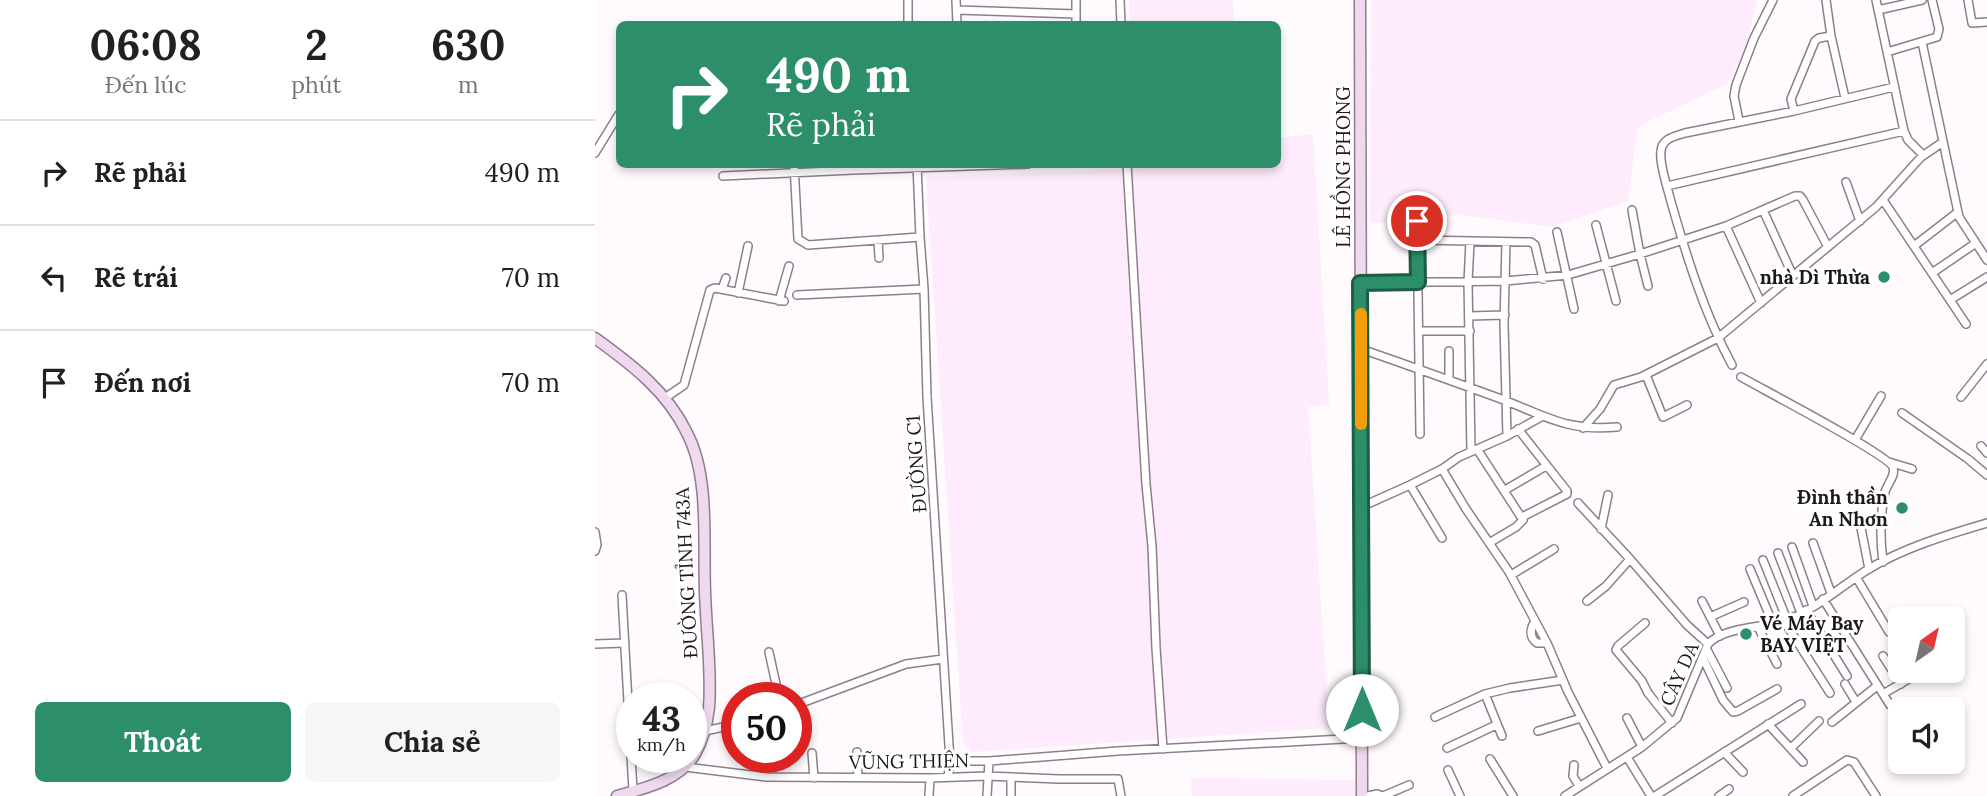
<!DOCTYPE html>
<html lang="vi">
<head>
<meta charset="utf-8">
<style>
	body { margin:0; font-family:Lora,serif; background:#f6f6f6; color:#202124; height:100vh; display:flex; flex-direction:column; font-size:26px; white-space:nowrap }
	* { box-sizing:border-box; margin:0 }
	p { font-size:23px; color:#757577 }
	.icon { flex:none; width:38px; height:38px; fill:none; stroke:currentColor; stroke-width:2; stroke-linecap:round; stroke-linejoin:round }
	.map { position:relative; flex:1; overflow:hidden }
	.side { display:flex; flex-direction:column; background:#fff; width:595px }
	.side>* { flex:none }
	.banner { position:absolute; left:21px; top:21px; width:665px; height:147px; border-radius:10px; box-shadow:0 4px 10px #0003; background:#2d8f69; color:#fff; overflow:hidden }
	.needle { width:46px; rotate:34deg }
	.fabs { position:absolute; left:1293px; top:606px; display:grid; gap:14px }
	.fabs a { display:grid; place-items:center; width:77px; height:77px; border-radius:10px; background:#fff; box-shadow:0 4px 10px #0003; font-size:35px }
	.speed { position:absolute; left:21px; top:682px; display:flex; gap:14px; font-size:35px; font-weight:700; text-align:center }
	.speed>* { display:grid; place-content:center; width:91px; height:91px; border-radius:50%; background:#fff; box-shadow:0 4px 10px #0003; line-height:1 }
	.speed small { font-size:18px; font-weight:400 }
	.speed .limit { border:10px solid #d22; background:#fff; color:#111 }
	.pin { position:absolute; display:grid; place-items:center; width:60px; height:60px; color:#fff; margin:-30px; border:4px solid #fff; border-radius:50%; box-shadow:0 2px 7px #0007 }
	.me { position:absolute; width:77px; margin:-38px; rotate:0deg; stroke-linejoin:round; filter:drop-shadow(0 0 5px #0008) }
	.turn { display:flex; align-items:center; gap:24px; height:147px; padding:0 35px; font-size:32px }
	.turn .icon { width:91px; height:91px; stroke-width:2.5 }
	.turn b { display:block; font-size:49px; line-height:60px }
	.eta { display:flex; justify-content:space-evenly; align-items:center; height:119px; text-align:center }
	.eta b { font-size:42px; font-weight:700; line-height:49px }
	.primary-button { display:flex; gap:14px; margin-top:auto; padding:14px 35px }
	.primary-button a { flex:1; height:80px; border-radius:10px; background:#2d8f69; color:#fff; font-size:28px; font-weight:700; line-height:80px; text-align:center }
	.primary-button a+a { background:#f6f6f6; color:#202124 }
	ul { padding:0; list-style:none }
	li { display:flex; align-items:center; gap:21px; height:105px; padding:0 35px; border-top:2px solid #e0e0e0 }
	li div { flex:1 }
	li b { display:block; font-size:26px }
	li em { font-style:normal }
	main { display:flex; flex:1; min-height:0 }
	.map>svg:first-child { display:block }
	.built { fill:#feebfb }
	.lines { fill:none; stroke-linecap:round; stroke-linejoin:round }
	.street-casing { stroke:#8e7e8c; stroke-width:10 }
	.secondary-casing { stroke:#8e7e8c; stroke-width:13 }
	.street { stroke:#fff; stroke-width:7 }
	.secondary { stroke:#f0d9ee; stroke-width:10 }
	.route-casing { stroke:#1d5d44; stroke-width:18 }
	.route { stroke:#2d8f69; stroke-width:12 }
	.slow { stroke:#f59e0b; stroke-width:12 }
	.poi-dot { fill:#2d8f69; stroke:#fff; stroke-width:2.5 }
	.labels { text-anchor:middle; stroke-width:6; stroke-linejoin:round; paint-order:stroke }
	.street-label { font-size:19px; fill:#1e181d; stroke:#fff }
	.poi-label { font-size:19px; font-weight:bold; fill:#1e181d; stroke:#fff; text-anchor:end }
</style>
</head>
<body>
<main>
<section class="side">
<div class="eta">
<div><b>06:08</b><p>Đến lúc</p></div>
<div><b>2</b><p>phút</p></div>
<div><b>630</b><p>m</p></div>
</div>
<ul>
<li><svg class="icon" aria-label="right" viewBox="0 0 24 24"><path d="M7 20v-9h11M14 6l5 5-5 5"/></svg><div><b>Rẽ phải</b></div><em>490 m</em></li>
<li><svg class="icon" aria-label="left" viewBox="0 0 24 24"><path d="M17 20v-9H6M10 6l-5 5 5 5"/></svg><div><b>Rẽ trái</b></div><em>70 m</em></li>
<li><svg class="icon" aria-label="arrive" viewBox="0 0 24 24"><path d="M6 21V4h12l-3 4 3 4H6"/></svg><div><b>Đến nơi</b></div><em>70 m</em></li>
</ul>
<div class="primary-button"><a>Thoát</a><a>Chia sẻ</a></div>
</section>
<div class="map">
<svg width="1392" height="796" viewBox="0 0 1392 796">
	<rect width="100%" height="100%" fill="#fefafd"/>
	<!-- built -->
	<path class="built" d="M534,0H638L639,24H535Z
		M776,0H1162L1151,48L1132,84L1056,120L1042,128L1033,201L957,227L866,215L775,223Z
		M718,134L734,404L713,407L734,728L376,752L368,743L331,177L542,169V164H682L683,138Z
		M595,778L759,780L761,796H597Z"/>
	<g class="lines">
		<!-- street casing -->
		<g class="street-casing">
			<path id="street" d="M313,0V24
				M361,0L362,24
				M481,0V24
				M525,0L526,24
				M1231,0L1236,36L1250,98
				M1281,0L1309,131L1313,140L1328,155
				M1373,0L1377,23L1392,22
				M362,10L481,14
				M1283,10L1327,0
				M1327,42L1364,217L1392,260
				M1292,52L1342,37L1344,29L1337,0
				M1199,111L1196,99L1220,41L1224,38L1236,36
				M1144,121L1139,96L1141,85L1159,38L1178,0
				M0,153L24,114
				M199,164L203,239L213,245L325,237
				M322,164L325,237L329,289L332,397L355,761L353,777
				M532,164L551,484L557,546L561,648L568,749
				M128,176L258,170L433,164
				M1251,182L1265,221
				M1072,186L1309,131
				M1288,200L1371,324
				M1037,210L1045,254L1053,286
				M1168,210L1198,276
				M822,221L825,434
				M1001,225L1021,301
				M1131,226L1166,303
				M962,232L979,309
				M283,240L284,258
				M822,240L936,242L940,245L948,279
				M875,242L873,282L876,451
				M911,242L909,324L912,436
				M1319,246L1363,212
				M1337,273L1381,243
				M765,283L911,281L973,275L1045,254L1131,226L1200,196H1205L1208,200L1233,247
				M127,289L131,278
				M143,293L153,246
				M202,295L329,289
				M1355,300L1392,277
				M184,301L194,266
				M874,316L910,315
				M824,331H875
				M766,349C810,364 854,380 898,396C946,413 968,432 1022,427
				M854,351V380
				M1137,365C1109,313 1091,255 1075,198C1072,186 1064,163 1066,151C1067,138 1081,136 1090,133L1199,111L1299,87
				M1051,375L1068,417L1092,405
				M1146,377C1167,389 1292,454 1298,467C1301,476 1292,484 1290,492C1285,515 1285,539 1288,562
				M1366,397L1392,364
				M70,398L89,385L115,290L120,288L189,301
				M1307,413L1373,459L1392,475
				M988,428L1005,409L1019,385L1046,377L1123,338L1281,207L1326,157L1348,142
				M923,429L972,491V494L927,517
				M1260,440L1286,396
				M1386,446L1392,453
				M882,449L928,520L921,527L894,543
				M1294,462L1317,469
				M847,469L871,509L914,572L952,643L973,692L1012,768
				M815,485L847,538
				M910,490L951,466
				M983,503L1035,559L1092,625L1113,644
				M766,507L815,485L847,469L864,457L912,436L946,417
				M1266,528L1274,569
				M1006,529L1013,495
				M0,532L2,545L0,551
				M1218,543L1236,593
				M1197,547L1218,606
				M1183,553L1206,613
				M1168,560L1192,620
				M1155,569L1178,624
				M916,575L959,549
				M1261,577L1294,632
				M27,595L38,791
				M1228,599L1295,705
				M992,601L1011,586L1035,559
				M1107,601L1125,636
				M1211,610L1252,676
				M1115,617L1149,602
				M940,621C935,629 934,637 942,643H952
				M1189,621L1235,693
				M1050,623L1023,646L1021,650L1047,681L1053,693L1077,723
				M1163,627L1182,664
				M0,644L30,643
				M1111,648L1132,688
				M174,652L184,698
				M1288,656L1306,684
				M1108,658L1128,700L1138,712L1143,711L1182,689
				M1250,684L1261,702
				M1288,694L1329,670
				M201,705L311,664L348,659
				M840,717L890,694
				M1032,718L1047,747
				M1237,722L1282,686
				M1173,724L1208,762
				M110,731L142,724
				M943,731L986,718
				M907,736L890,694L915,688L968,680
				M852,748L901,725
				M1196,748L1224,721
				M262,752L263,777
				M1129,752L1148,772
				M217,753L219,778
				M1032,757L1056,796
				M895,759L918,796
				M355,761H394L523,751L767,738
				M979,765L978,776L984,786
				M90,767L172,777L335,778L392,776L464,779H523L526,796
				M853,770L865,796
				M334,796L335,778
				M392,796L394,761
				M416,796V777
				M773,796L782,794L788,796L814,785
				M970,796L1047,747L1082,718L1113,644C1128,627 1167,628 1189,621C1219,611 1245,587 1272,570C1308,548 1351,535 1392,523
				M1060,796L1206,704
				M1124,796L1134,789
				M1198,796L1252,760L1259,762L1281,796"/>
		</g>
		<!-- secondary casing -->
		<g class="secondary-casing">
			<path id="secondary" d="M765,0L767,796
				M0,338C36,364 72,391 92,433C115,477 108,542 110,591C111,630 117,670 114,708C112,725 108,740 100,754C84,781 50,788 22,796"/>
		</g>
		<!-- street -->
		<use href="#street" class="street"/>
		<!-- secondary -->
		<use href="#secondary" class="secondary"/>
	</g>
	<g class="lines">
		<!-- route casing -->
		<g class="route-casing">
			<path id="route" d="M767,710L765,283L823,282L822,221"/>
		</g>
		<!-- route -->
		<use href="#route" class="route"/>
		<!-- slow -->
		<path class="slow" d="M766,314V424"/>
	</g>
	<!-- markers -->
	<g class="poi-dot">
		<circle cx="1289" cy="277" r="7"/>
		<circle cx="1307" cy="508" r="7"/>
		<circle cx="1151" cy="634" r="7"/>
	</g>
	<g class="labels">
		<!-- street labels -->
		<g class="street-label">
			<text transform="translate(748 167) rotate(-90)" y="7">LÊ HỒNG PHONG</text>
			<text transform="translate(321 464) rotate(-94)" y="7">ĐƯỜNG C1</text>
			<text transform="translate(91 573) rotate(-93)" y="7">ĐƯỜNG TỈNH 743A</text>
			<text transform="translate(1084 674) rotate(-66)" y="7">CÂY DA</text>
			<text transform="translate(314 761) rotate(-1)" y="7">VŨNG THIỆN</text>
		</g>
		<!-- poi labels -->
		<g class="poi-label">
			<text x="1275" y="284">nhà Dì Thừa</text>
			<text x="1293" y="504">Đình thần<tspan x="1293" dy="22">An Nhơn</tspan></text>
			<text x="1165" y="630" text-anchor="start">Vé Máy Bay<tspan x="1165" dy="22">BAY VIỆT</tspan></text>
		</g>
	</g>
</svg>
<div class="fabs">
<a><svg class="needle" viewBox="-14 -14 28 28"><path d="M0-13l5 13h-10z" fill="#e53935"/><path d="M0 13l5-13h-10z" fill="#757577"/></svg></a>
<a><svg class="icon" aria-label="sound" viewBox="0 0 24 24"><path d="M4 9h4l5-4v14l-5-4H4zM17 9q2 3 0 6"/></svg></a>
</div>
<div class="speed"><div>43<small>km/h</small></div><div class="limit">50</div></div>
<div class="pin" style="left:822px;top:221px;background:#d93025"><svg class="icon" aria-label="arrive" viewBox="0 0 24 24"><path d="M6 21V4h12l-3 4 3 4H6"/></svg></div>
<svg class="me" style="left:767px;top:710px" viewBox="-20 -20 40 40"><circle r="19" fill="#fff"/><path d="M0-13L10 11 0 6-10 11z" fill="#2d8f69"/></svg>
<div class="banner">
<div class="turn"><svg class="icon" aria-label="right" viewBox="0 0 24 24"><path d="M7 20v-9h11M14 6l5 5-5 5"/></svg><div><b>490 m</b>Rẽ phải</div></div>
</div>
</div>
</main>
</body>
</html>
